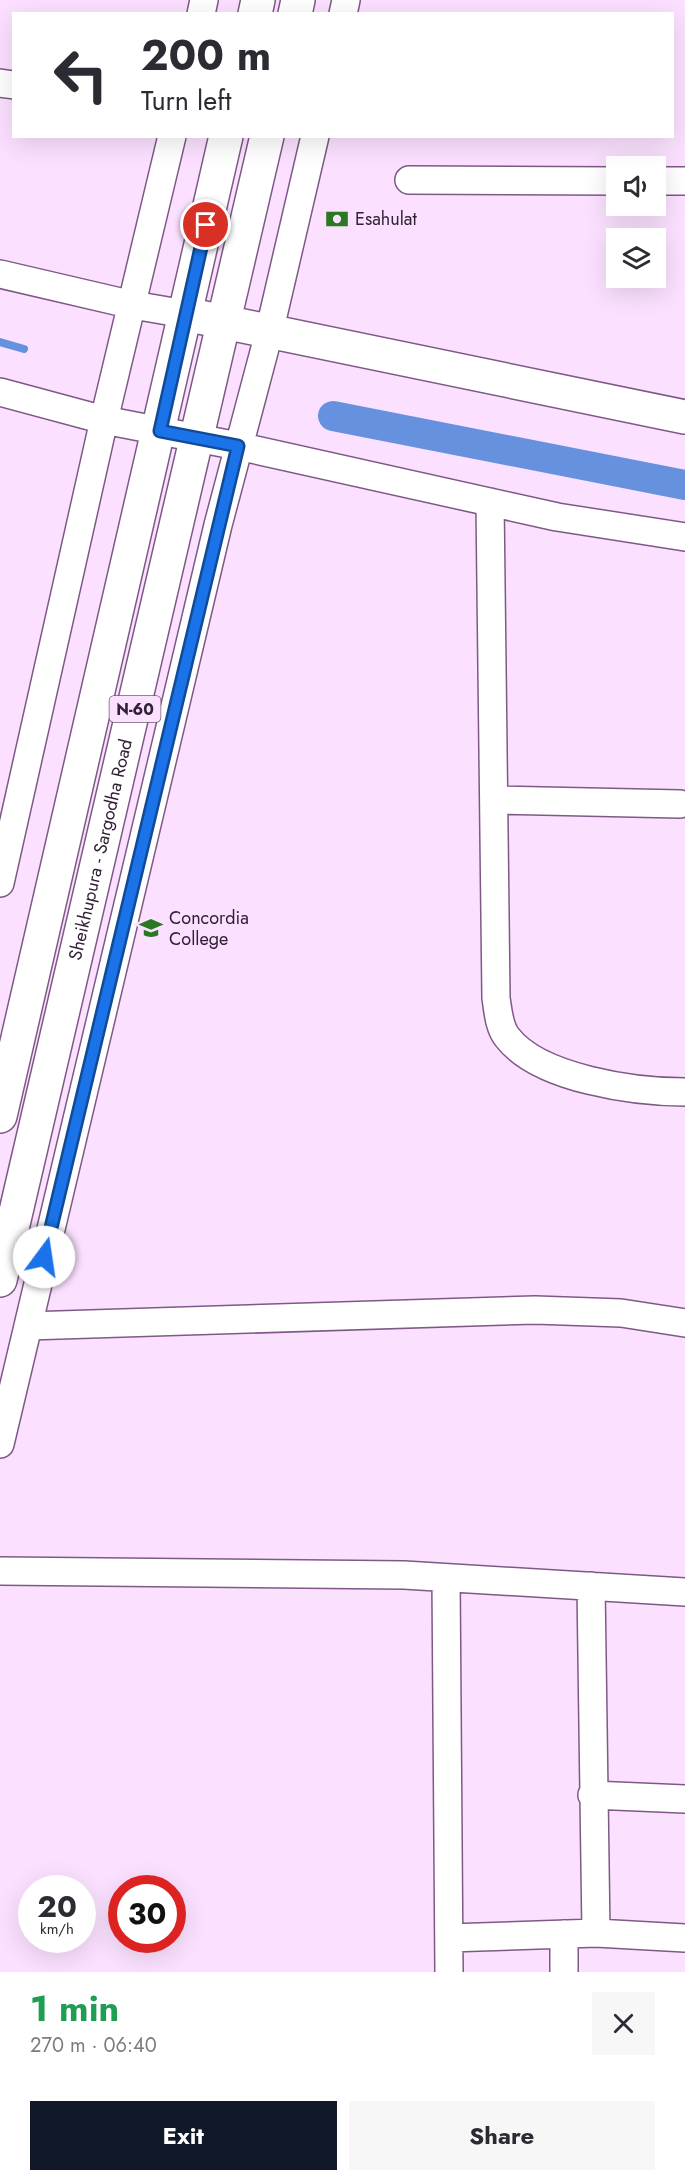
<!DOCTYPE html>
<html lang="en">
<head>
<meta charset="utf-8">
<style>
	body { margin:0; font-family:Jost,sans-serif; background:#f7f7f7; color:#2b2b33; height:100vh; display:flex; flex-direction:column; font-size:22px; white-space:nowrap }
	* { box-sizing:border-box; margin:0 }
	p { font-size:20px; color:#7c7c81 }
	.icon { flex:none; width:33px; height:33px; fill:none; stroke:currentColor; stroke-width:2; stroke-linecap:round; stroke-linejoin:round }
	.map { position:relative; height:1972px; overflow:hidden }
	.details { display:flex; flex-direction:column; background:#fff; flex:1 }
	.details>* { flex:none }
	.hud { position:absolute; left:12px; top:12px; width:662px; height:126px; border-radius:0px; box-shadow:0 6px 24px #0002; background:#fff; color:#2b2b33; overflow:hidden }
	.tools { position:absolute; left:606px; top:156px; display:grid; gap:12px }
	.tools a { display:grid; place-items:center; width:60px; height:60px; border-radius:0px; background:#fff; box-shadow:0 6px 24px #0002; font-size:30px }
	.speed { position:absolute; left:18px; top:1875px; display:flex; gap:12px; font-size:30px; font-weight:700; text-align:center }
	.speed>* { display:grid; place-content:center; width:78px; height:78px; border-radius:50%; background:#fff; box-shadow:0 6px 24px #0002; line-height:1 }
	.speed small { font-size:15px; font-weight:400 }
	.speed .limit { border:9px solid #d22; background:#fff; color:#111 }
	.pin { position:absolute; display:grid; place-items:center; width:51px; height:51px; color:#fff; margin:-26px; border:3px solid #fff; border-radius:50%; box-shadow:0 2px 6px #0007 }
	.me { position:absolute; width:66px; margin:-33px; rotate:14deg; stroke-linejoin:round; filter:drop-shadow(0 0 4px #0008) }
	.turn { display:flex; align-items:center; gap:21px; height:126px; padding:0 30px; font-size:27px }
	.turn .icon { width:78px; height:78px; stroke-width:2.5 }
	.turn b { display:block; font-size:42px; line-height:51px }
	.round { display:grid; place-items:center; flex:none; width:63px; height:63px; border-radius:0px; background:#f7f7f7 }
	.overview { display:flex; align-items:center; justify-content:space-between; height:102px; padding:0 30px }
	h1 { font-size:36px; font-weight:700; line-height:45px; color:#1e9e55 }
	.primary-button { display:flex; gap:12px; margin-top:auto; padding:12px 30px }
	.primary-button a { flex:1; height:69px; border-radius:0px; background:#111827; color:#fff; font-size:24px; font-weight:700; line-height:69px; text-align:center }
	.primary-button a+a { background:#f7f7f7; color:#2b2b33 }
	.map>svg:first-child { display:block }
	.lines { fill:none; stroke-linecap:round; stroke-linejoin:round }
	.stream { stroke:#6691df; stroke-width:8 }
	.canal { stroke:#6691df; stroke-width:30 }
	.minor-casing { stroke:#7e5985; stroke-width:30 }
	.secondary-casing { stroke:#7e5985; stroke-width:36 }
	.trunk-casing { stroke:#7e5985; stroke-width:36 }
	.minor { stroke:#fff; stroke-width:27 }
	.secondary { stroke:#fff; stroke-width:33 }
	.trunk { stroke:#fff; stroke-width:33 }
	.route-casing { stroke:#114b97; stroke-width:15 }
	.route { stroke:#1a73e8; stroke-width:10 }
	.labels { text-anchor:middle; stroke-width:4.5; stroke-linejoin:round; paint-order:stroke }
	.shield { fill:#fbe1ff; stroke:#6e5b71; stroke-width:1.5 }
	.shield-label { font-size:16px; font-weight:bold; fill:#312134 }
	.poi-label { font-size:18px; fill:#312134; stroke:#fbe1ff; text-anchor:start }
	.street-label { font-size:18px; fill:#312134; stroke:#fbe1ff }
</style>
</head>
<body>
<div class="map">
<svg width="685" height="1972" viewBox="0 0 685 1972">
	<rect width="100%" height="100%" fill="#fbe1ff"/>
	<g class="lines">
		<!-- stream -->
		<path class="stream" d="M0,342L24,349"/>
		<!-- canal -->
		<path class="canal" d="M333,416L685,485"/>
		<!-- minor casing -->
		<g class="minor-casing">
			<path id="minor" d="M201,14L204,0
				M343,14L346,0
				M0,83L14,85
				M409,180L616,181
				M656,181H685
				M0,274L133,305L185,314
				M0,392L104,420L238,446L557,517L685,537
				M490,502L496,998C498,1011 499,1027 507,1037C539,1079 635,1092 685,1092
				M494,800L680,804
				M0,883L104,420L172,136
				M28,1326L535,1310L621,1313L685,1323
				M0,1444L218,525L269,333L315,136
				M0,1571L404,1575L685,1592
				M446,1578L449,1972
				M591,1586L596,1933
				M592,1795L685,1799
				M449,1938L596,1933L685,1938
				M564,1972V1934"/>
		</g>
		<!-- secondary casing -->
		<g class="secondary-casing">
			<path id="secondary" d="M185,314L685,417"/>
		</g>
		<!-- trunk casing -->
		<g class="trunk-casing">
			<g id="trunk">
				<path d="M255,14L258,0"/>
				<path d="M295,14L298,0"/>
				<path d="M0,1116L226,136"/>
				<path id="s1" d="M0,1280L267,136"/>
			</g>
		</g>
		<!-- minor -->
		<use href="#minor" class="minor"/>
		<!-- secondary -->
		<use href="#secondary" class="secondary"/>
		<!-- trunk -->
		<use href="#trunk" class="trunk"/>
	</g>
	<g class="lines">
		<!-- route casing -->
		<g class="route-casing">
			<path id="route" d="M44,1257L238,446L160,431L206,225"/>
		</g>
		<!-- route -->
		<use href="#route" class="route"/>
	</g>
	<!-- icons -->
	<defs>
		<g id="bank-bare" transform="scale(1.8)"><path d="M-6-4H6V4H-6ZM0-2.3a2.3 2.3 0 1 0 0 4.6a2.3 2.3 0 1 0 0-4.6Z" fill="#2a7821" stroke="#fbe1ff" stroke-width="2.5" paint-order="stroke"/></g>
		<g id="university-bare" transform="scale(1.8)"><path d="M0-5L7-2L0 1L-7-2ZM-4 1L0 2.5L4 1V4Q0 6-4 4Z" fill="#2a7821" stroke="#fbe1ff" stroke-width="2.5" paint-order="stroke"/></g>
	</defs>
	<g fill-rule="evenodd">
		<use href="#bank-bare" x="337" y="219"/>
		<use href="#university-bare" x="151" y="928"/>
	</g>
	<g class="labels">
		<!-- shield labels -->
		<rect class="shield" x="109.5" y="696" width="51" height="26" rx="4.5"/>
		<g class="shield-label">
			<text x="135" y="715">N-60</text>
		</g>
		<!-- poi labels -->
		<g class="poi-label">
			<text x="355" y="225">Esahulat</text>
			<text x="169" y="924">Concordia<tspan x="169" dy="21">College</tspan></text>
		</g>
		<!-- street labels -->
		<g class="street-label">
			<text dy="6" stroke="none"><textPath href="#s1" startOffset="442">Sheikhupura - Sargodha Road</textPath></text>
		</g>
	</g>
</svg>
<div class="tools">
<a><svg class="icon" aria-label="sound" viewBox="0 0 24 24"><path d="M4 9h4l5-4v14l-5-4H4zM17 9q2 3 0 6"/></svg></a>
<a><svg class="icon" aria-label="layers" viewBox="0 0 24 24"><path d="M12 4l9 5-9 5-9-5zM3 14l9 5 9-5"/></svg></a>
</div>
<div class="speed"><div>20<small>km/h</small></div><div class="limit">30</div></div>
<div class="pin" style="left:206px;top:225px;background:#d93025"><svg class="icon" aria-label="arrive" viewBox="0 0 24 24"><path d="M6 21V4h12l-3 4 3 4H6"/></svg></div>
<svg class="me" style="left:44px;top:1257px" viewBox="-20 -20 40 40"><circle r="19" fill="#fff"/><path d="M0-13L10 11 0 6-10 11z" fill="#1a73e8"/></svg>
<div class="hud">
<div class="turn"><svg class="icon" aria-label="left" viewBox="0 0 24 24"><path d="M17 20v-9H6M10 6l-5 5 5 5"/></svg><div><b>200 m</b>Turn left</div></div>
</div>
</div>
<section class="details">
<div class="overview"><div><h1>1 min</h1><p>270 m · 06:40</p></div><a class="round"><svg class="icon" aria-label="close" viewBox="0 0 24 24"><path d="M6 6l12 12M18 6L6 18"/></svg></a></div>
<div class="primary-button"><a>Exit</a><a>Share</a></div>
</section>
</body>
</html>
